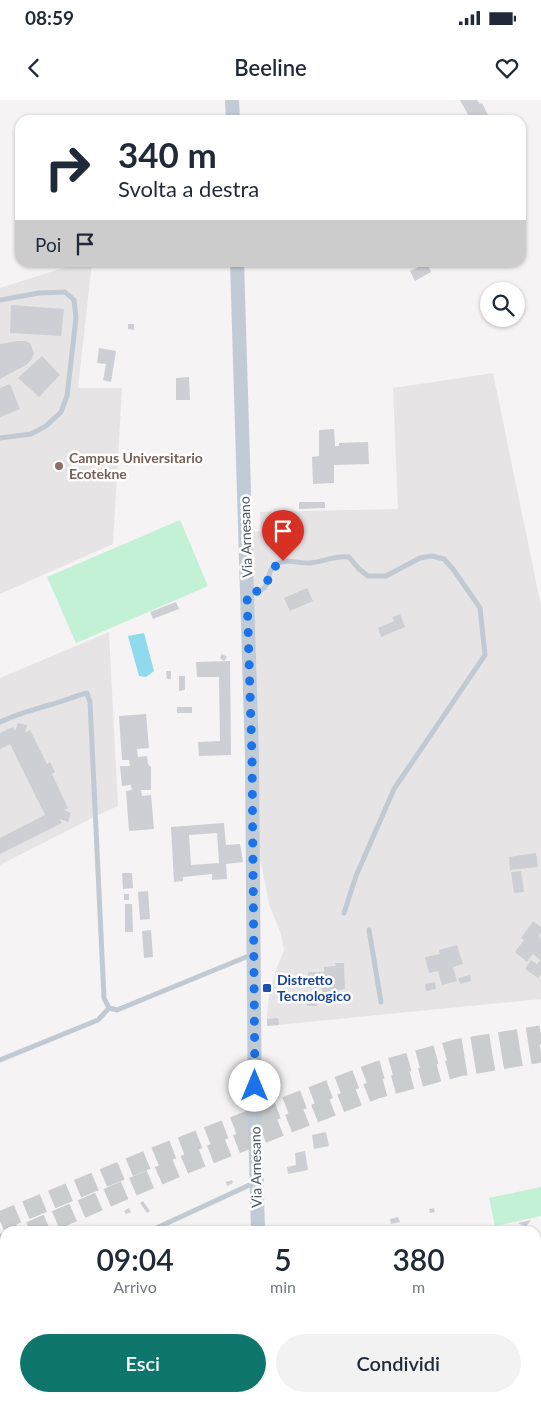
<!DOCTYPE html>
<html lang="it">
<head>
<meta charset="utf-8">
<style>
	body { margin:0; font-family:Lato,sans-serif; background:#f2f2f3; color:#1f2937; height:100vh; display:flex; flex-direction:column; font-size:19px; white-space:nowrap }
	* { box-sizing:border-box; margin:0 }
	p { font-size:16px; color:#747a83 }
	.icon { flex:none; width:28px; height:28px; fill:none; stroke:currentColor; stroke-width:2; stroke-linecap:round; stroke-linejoin:round }
	.map { position:relative; flex:1; overflow:hidden }
	.sheet { position:absolute; left:0px; top:1126px; width:541px; height:176px; display:flex; flex-direction:column; background:#fff; border-radius:15px 15px 0 0; box-shadow:0 1px 4px #0004 }
	.sheet>* { flex:none }
	.hud { position:absolute; left:15px; top:15px; width:511px; height:152px; border-radius:15px; box-shadow:0 1px 4px #0004; background:#fff; color:#1f2937; overflow:hidden }
	.buttons { position:absolute; left:480px; top:182px; display:grid; gap:10px }
	.buttons a { display:grid; place-items:center; width:45px; height:45px; border-radius:50%; background:#fff; box-shadow:0 1px 4px #0004; font-size:25px }
	.pin { position:absolute; display:grid; place-items:center; width:42px; height:42px; color:#fff; margin:-51px -21px; border-radius:50% 50% 50% 0; rotate:-45deg; box-shadow:0 0 5px #0007 }
	.pin .icon { rotate:45deg }
	.me { position:absolute; width:55px; margin:-28px; rotate:0deg; stroke-linejoin:round; filter:drop-shadow(0 0 4px #0008) }
	.turn { display:flex; align-items:center; gap:18px; height:105px; padding:0 20px; font-size:22px }
	.turn .icon { width:65px; height:65px; stroke-width:2.5 }
	.turn b { display:block; font-size:35px; line-height:42px }
	.then { display:flex; align-items:center; height:48px; padding:0 20px; background:#0003; gap:10px; font-size:19px }
	.eta { display:flex; justify-content:space-evenly; align-items:center; height:85px; text-align:center }
	.eta b { font-size:30px; font-weight:600; line-height:35px }
	.button { display:flex; gap:10px; margin-top:auto; padding:10px 20px }
	.button a { flex:1; height:58px; border-radius:30px; background:#0f766e; color:#fff; font-size:20px; font-weight:600; line-height:58px; text-align:center }
	.button a+a { background:#f2f2f3; color:#1f2937 }
	.status { display:flex; justify-content:space-between; align-items:center; height:35px; padding:0 25px; background:#fff; direction:ltr }
	.status svg { height:14px; fill:currentColor }
	header { display:flex; justify-content:space-between; align-items:center; height:65px; padding:0 20px; background:#fff; font-size:22px; font-weight:600 }
	.map>svg:first-child { display:block }
	.education { fill:#e6e4e5 }
	.medical { fill:#fce8e6 }
	.green { fill:#c3f1d5 }
	.water { fill:#90daee }
	.building { fill:#cdcfd5; fill-rule:evenodd }
	.lines { fill:none; stroke-linecap:round; stroke-linejoin:round }
	.highway-tunnel { stroke:#caccce; stroke-width:19; stroke-dasharray:19 9; stroke-linecap:butt }
	.lane { stroke:#c1cad2; stroke-width:5 }
	.secondary { stroke:#c1cbd6; stroke-width:14 }
	.route { stroke:#1a73e8; stroke-width:9; stroke-dasharray:0 16.2 }
	.education-dot { fill:#8d6e63; stroke:#fff; stroke-width:2 }
	.transit-dot { fill:#1a4fb4; stroke:#fff; stroke-width:2 }
	.labels { text-anchor:middle; stroke-width:5; stroke-linejoin:round; paint-order:stroke }
	.education-label { font-size:14px; font-weight:bold; fill:#785e54; stroke:#fff; text-anchor:start }
	.street-label { font-size:14px; fill:#4a5661; stroke:#fff }
	.transit-label { font-size:14px; font-weight:bold; fill:#164399; stroke:#fff; text-anchor:start }
</style>
</head>
<body>
<div class="status"><b>08:59</b><svg viewBox="0 0 49 12"><path d="M0 12V9h3v3zM5 12V6h3v6zM10 12V3h3v9zM15 12V0h3v12zM26 1h20v11H26zM47 4h2v5h-2z"/></svg></div>
<header><svg class="icon" aria-label="back" viewBox="0 0 24 24"><path d="M15 5l-7 7 7 7"/></svg>Beeline<svg class="icon" aria-label="heart" viewBox="0 0 24 24"><path d="M12 20l-8-8c-3-5 5-10 8-4 3-6 11-1 8 4z"/></svg></header>
<div class="map">
<svg width="541" height="1302" viewBox="0 0 541 1302">
	<rect width="100%" height="100%" fill="#f5f3f3"/>
	<!-- education -->
	<path class="education" d="M79,163H92L78,288H122L113,444L0,494V188Z
		M493,273L541,506V899L267,926V914L269,896L276,870L284,850L281,834L269,804L261,762L257,758L252,498L256,496L254,489L251,488L250,432L261,431L260,412L398,409L393,288Z
		M109,532L118,706L96,716L0,765V578Z"/>
	<!-- medical -->
	<path class="medical" d="M541,1231V1302H273L272,1298H536V1232Z"/>
	<!-- green -->
	<path class="green" d="M180,420L208,486L76,543L47,477Z
		M541,1087V1116L495,1126L489,1098Z"/>
	<!-- water -->
	<path class="water" d="M144,533L154,571L146,577L139,576L128,536Z"/>
	<!-- building -->
	<path class="building" d="M460,0H477L480,4L482,3L489,17L483,20H471Z
		M427,163L431,172L415,181L410,171Z
		M11,205L64,209L61,236L10,233Z
		M128,224H134V230L128,229Z
		M17,241H25L30,243L34,253L32,259L26,265L0,279V244Z
		M99,248L116,251L111,282L103,280L106,264L97,263Z
		M42,256L60,275L39,297L18,278Z
		M189,277L190,300H176V278Z
		M10,284L20,309L0,317V288Z
		M334,329L335,346H339V343L368,342L369,364L334,365V383L313,384L312,357L319,356V330Z
		M299,402H325V408L299,409Z
		M307,488L313,501L290,511L284,498Z
		M176,502L179,509L153,519L150,512Z
		M400,514L405,527L381,537L378,528L394,521L392,517Z
		M222,554L227,557L224,561L220,558Z
		M230,561L231,655L199,656L198,642L220,641L219,577H197L196,562Z
		M166,571H171V579H167Z
		M179,576H185V590L179,591Z
		M177,607H192V613H177Z
		M146,614L149,648L137,649L138,657L147,656L148,664L151,667V690H141L142,696L151,695L154,729L129,731L126,691L132,690L131,685L122,686L120,666H130L129,660H122L119,616Z
		M18,623L27,625L25,633L30,630L47,664L50,662L55,672L52,674L68,708L64,710L71,713L68,722L60,719L62,723L0,754V738L45,715L10,644L0,649V633L13,627L15,631Z
		M224,723L226,745L240,744L243,762L226,764L227,779L212,780V774L183,777V781L174,782L171,727ZM217,733L219,763L191,765L189,735Z
		M536,753L538,767L510,770L509,757Z
		M521,771L524,792L514,793L511,772Z
		M122,773H132L133,788L123,789Z
		M148,791L150,819L140,820L138,792Z
		M124,794H129V800H124Z
		M125,804H132L133,832H125Z
		M533,821L541,827V833L539,836L541,838V874L538,878L525,869L531,860L537,864L540,860L533,854L527,862L515,852L524,840L521,838Z
		M151,830L153,857L144,858L142,831Z
		M457,845L463,864L453,867L457,881L442,885L438,871L429,873L425,857L440,854L439,850Z
		M335,863H344L345,889L339,890V899L323,900L322,887L309,888L308,872H324V867L336,866Z
		M470,875L471,881L460,884L458,878Z
		M435,882L436,889L426,891L425,884Z
		M317,899V906H307L306,900Z
		M278,918L279,925L267,926V919Z
		M326,1032L329,1046L314,1049L312,1035Z
		M305,1051L308,1070L288,1074L287,1067L296,1065L295,1053Z
		M232,1080L233,1083L227,1086L226,1082Z
		M143,1101L150,1111L147,1113L140,1103Z
		M129,1108L131,1112L126,1114L124,1111Z
		M434,1108L435,1112L430,1113L429,1109Z
		M398,1117L400,1122L391,1124L390,1119Z
		M531,1120L526,1127L518,1123Z
		M15,1122L17,1126L12,1129L9,1125Z
		M445,1300H459V1302H445Z"/>
	<g class="lines">
		<!-- highway-tunnel -->
		<path class="highway-tunnel" d="M0,1121L161,1054L377,971L460,948L541,935
			M30,1131L186,1064L377,989L459,967L541,953
			M0,1144L5,1142"/>
		<!-- lane -->
		<path class="lane" d="M0,200L39,193L65,192L74,200L76,218L67,296L61,312L46,326L31,334L0,338
			M248,494C277,489 262,476 275,465C285,457 299,464 310,463C325,462 334,455 349,457L359,469L368,476H386L420,458L432,456L444,459L453,469L480,508L485,555L394,689L356,776L344,813
			M0,622C19,613 30,611 49,605C62,602 74,596 87,593L90,602L104,898L109,908L117,910L251,855
			M369,830L381,902
			M0,960L98,920L109,908
			M150,1131L256,1082
			M0,1178H5"/>
		<!-- secondary -->
		<path class="secondary" d="M232,0L233,20
			M237,162L252,657L255,1025L258,1131
			M261,1298V1302"/>
	</g>
	<g class="lines">
		<!-- route -->
		<path class="route" d="M255,986L252,657L247,494C277,489 261,472 283,461"/>
	</g>
	<!-- markers -->
	<circle class="education-dot" cx="59" cy="366" r="5"/>
	<rect class="transit-dot" x="262" y="883" width="10" height="10" rx="2.5"/>
	<g class="labels">
		<!-- education labels -->
		<g class="education-label">
			<text x="69" y="363">Campus Universitario<tspan x="69" dy="16">Ecotekne</tspan></text>
		</g>
		<!-- street labels -->
		<g class="street-label">
			<text transform="translate(246 437) rotate(-92)" y="5">Via Arnesano</text>
			<text transform="translate(256 1067) rotate(-91)" y="5">Via Arnesano</text>
		</g>
		<!-- transit labels -->
		<g class="transit-label">
			<text x="277" y="885">Distretto<tspan x="277" dy="16">Tecnologico</tspan></text>
		</g>
	</g>
</svg>
<div class="buttons">
<a><svg class="icon" aria-label="search" viewBox="0 0 24 24"><circle cx="10" cy="10" r="6"/><path d="M15 15l6 6"/></svg></a>
</div>
<div class="pin" style="left:283px;top:461px;background:#d93025"><svg class="icon" aria-label="arrive" viewBox="0 0 24 24"><path d="M6 21V4h12l-3 4 3 4H6"/></svg></div>
<svg class="me" style="left:255px;top:986px" viewBox="-20 -20 40 40"><circle r="19" fill="#fff"/><path d="M0-13L10 11 0 6-10 11z" fill="#1a73e8"/></svg>
<div class="hud">
<div class="turn"><svg class="icon" aria-label="right" viewBox="0 0 24 24"><path d="M7 20v-9h11M14 6l5 5-5 5"/></svg><div><b>340 m</b>Svolta a destra</div></div>
<div class="then">Poi<svg class="icon" aria-label="arrive" viewBox="0 0 24 24"><path d="M6 21V4h12l-3 4 3 4H6"/></svg></div>
</div>
<section class="sheet">
<div class="eta">
<div><b>09:04</b><p>Arrivo</p></div>
<div><b>5</b><p>min</p></div>
<div><b>380</b><p>m</p></div>
</div>
<div class="button"><a>Esci</a><a>Condividi</a></div>
</section>
</div>
</body>
</html>
